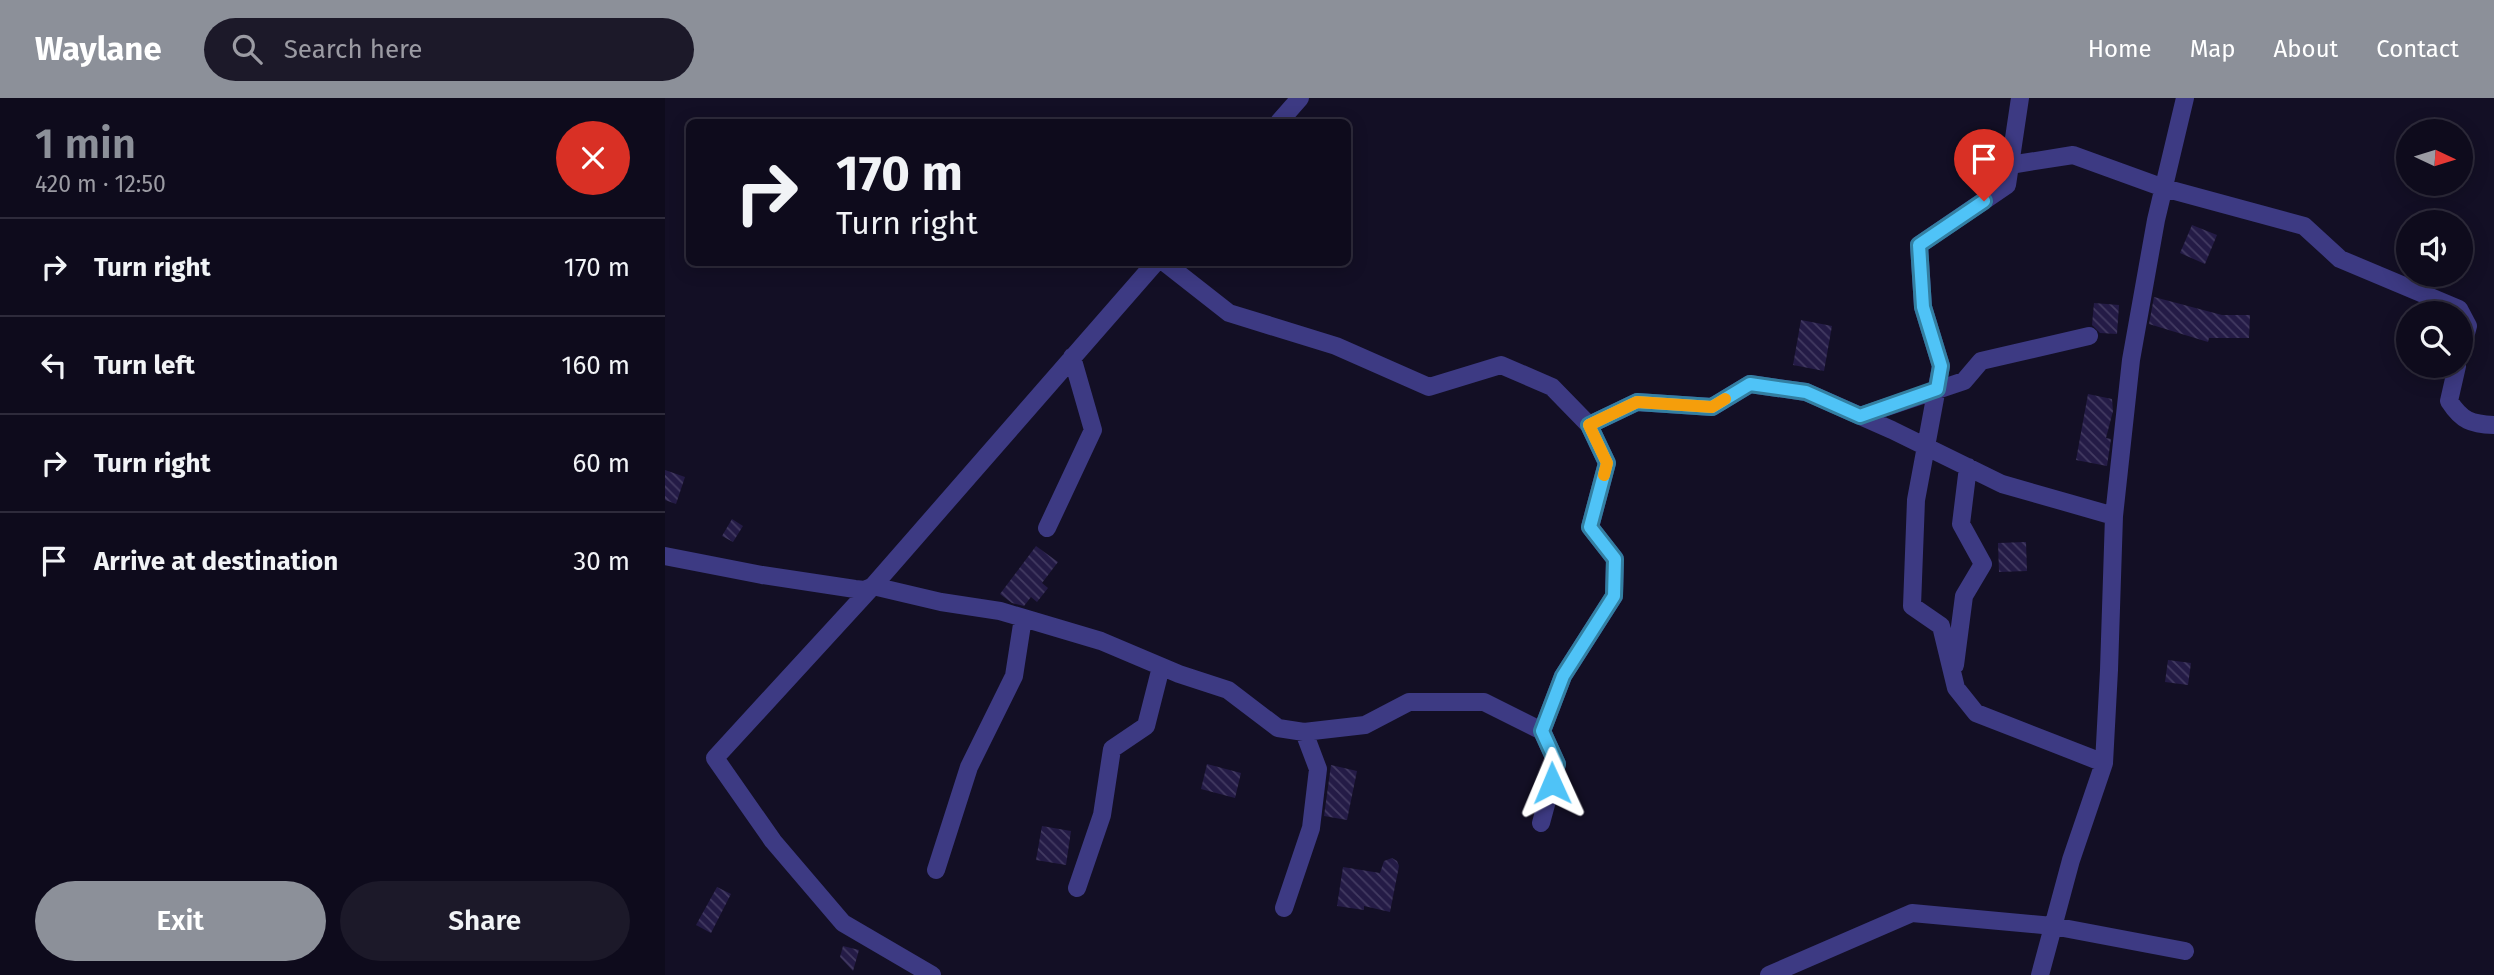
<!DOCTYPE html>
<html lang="en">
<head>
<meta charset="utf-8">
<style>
	body { margin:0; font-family:"Fira Sans",sans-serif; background:#1c1929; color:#f1f3f6; height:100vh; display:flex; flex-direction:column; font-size:26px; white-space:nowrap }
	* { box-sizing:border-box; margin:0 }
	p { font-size:23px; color:#9b9ba3 }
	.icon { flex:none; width:38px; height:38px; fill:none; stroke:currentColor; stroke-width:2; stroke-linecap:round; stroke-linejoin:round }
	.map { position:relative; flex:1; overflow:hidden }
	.drawer { display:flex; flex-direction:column; background:#0e0b1c; width:665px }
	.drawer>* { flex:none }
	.banner { position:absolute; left:21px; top:21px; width:665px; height:147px; border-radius:10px; box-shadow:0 4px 18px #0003,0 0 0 2px #2e2b3b; background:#0e0b1c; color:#f1f3f6; overflow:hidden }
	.needle { width:46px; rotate:94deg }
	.tools { position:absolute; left:1731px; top:21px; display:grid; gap:14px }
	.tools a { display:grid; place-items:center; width:77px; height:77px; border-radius:50%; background:#0e0b1c; box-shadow:0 4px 18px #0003,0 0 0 2px #2e2b3b; font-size:35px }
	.pin { position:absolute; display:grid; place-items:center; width:60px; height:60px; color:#fff; margin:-72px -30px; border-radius:50% 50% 50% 0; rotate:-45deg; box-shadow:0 0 7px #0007 }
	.pin .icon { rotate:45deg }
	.me { position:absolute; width:77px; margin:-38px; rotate:359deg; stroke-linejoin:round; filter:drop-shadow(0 0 5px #0008) }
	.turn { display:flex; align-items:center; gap:24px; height:147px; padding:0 35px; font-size:32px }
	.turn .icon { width:91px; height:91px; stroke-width:2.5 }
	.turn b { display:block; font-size:49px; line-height:60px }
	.round { display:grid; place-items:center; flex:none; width:74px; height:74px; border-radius:37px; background:#1c1929 }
	.head { display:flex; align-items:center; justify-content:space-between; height:119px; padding:0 35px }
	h1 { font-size:42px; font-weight:600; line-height:52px; color:#8c9099 }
	.action { display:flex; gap:14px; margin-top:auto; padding:14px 35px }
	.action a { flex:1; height:80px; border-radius:42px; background:#8c9099; color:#fff; font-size:28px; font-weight:600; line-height:80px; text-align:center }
	.action a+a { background:#1c1929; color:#f1f3f6 }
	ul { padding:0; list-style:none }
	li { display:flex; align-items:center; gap:21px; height:98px; padding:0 35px; border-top:2px solid #2e2b3b }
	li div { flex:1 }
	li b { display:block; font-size:26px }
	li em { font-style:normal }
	header { display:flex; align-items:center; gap:42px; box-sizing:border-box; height:98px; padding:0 35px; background:#8c9099; color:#fff }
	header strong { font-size:33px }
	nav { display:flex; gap:38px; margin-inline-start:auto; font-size:24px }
	.search { width:490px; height:63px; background:#1c1929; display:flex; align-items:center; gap:18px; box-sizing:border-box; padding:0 24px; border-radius:38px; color:#9b9ba3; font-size:26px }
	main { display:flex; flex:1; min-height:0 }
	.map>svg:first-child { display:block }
	.building { fill:url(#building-back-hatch) }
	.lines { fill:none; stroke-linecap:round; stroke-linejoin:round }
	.minor { stroke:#3d3a83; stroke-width:18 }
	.route-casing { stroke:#337fa1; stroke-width:18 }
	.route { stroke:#4fc3f7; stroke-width:12 }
	.slow { stroke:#f59e0b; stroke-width:12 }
</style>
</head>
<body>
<header>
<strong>Waylane</strong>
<div class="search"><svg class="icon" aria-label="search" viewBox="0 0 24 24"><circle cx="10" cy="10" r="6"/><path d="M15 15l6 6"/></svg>Search here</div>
<nav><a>Home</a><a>Map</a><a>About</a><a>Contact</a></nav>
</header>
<main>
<section class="drawer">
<div class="head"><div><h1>1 min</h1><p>420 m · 12:50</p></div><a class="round" style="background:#d93025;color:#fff"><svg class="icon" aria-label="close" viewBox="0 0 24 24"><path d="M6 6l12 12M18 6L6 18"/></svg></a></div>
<ul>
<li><svg class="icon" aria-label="right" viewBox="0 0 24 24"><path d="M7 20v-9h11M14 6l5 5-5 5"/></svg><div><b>Turn right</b></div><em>170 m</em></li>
<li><svg class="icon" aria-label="left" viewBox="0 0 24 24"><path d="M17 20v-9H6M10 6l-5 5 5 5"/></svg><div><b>Turn left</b></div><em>160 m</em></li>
<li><svg class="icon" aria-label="right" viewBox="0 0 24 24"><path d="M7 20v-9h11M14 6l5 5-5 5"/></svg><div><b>Turn right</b></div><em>60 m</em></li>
<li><svg class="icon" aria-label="arrive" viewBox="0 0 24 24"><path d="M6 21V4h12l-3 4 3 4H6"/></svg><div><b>Arrive at destination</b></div><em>30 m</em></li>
</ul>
<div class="action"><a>Exit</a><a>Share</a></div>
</section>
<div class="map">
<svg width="1829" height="877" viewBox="0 0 1829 877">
	<defs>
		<pattern id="building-back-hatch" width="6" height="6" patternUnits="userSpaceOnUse" patternTransform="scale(1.75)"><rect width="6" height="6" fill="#241b46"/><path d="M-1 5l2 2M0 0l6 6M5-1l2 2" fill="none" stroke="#433b62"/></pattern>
	</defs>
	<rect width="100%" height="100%" fill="#130f25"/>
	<!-- building -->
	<path class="building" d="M1527,127L1552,137L1540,166L1515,155Z
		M1489,199L1557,217H1585L1584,240H1544L1543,244L1484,226Z
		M1429,205L1454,207L1452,236L1435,235L1427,227Z
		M1136,222L1167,228L1159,273L1128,267Z
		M1423,296L1447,301L1448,313L1441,340L1446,341L1442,368L1411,362Z
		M0,372L20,379L11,406L0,402Z
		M67,421L78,428L68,444L57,438Z
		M1361,444L1362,473L1334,474L1333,445Z
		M371,448L393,464L377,485L383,490L372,504L366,499L359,508L347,505L335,496Z
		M1503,562L1526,565L1523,587L1500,584Z
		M542,666L576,675L570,700L536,691Z
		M666,667L692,673L682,722L659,718Z
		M377,728L406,733L401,767L371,762Z
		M727,760L732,763L734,768L725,814L699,808V812L672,808L678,769L715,775L719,763Z
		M52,789L66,796L46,835L31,827Z
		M178,848L194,852L188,873L175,859Z"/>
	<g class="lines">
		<!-- minor -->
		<path class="minor" d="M1355,0L1342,87L1254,147L1258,209L1276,268L1251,402L1247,508L1276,528L1291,590L1311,615L1439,665
			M614,24L635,0
			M1345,67L1408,57L1499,90L1639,128L1675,161L1794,211L1803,228L1796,254
			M499,164L564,215L671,248L764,289L836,267L887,289L924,327
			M1792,268L1784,303C1797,323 1806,326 1829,327
			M1195,318L1299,283L1316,263L1424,238
			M382,430L428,332L407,259
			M0,458L97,477L190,491L200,492L208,488L491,164
			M1290,567L1299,498L1318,466L1296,426L1303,369
			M877,633L898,578L949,498L950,461L925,429L942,365L924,327L972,304L1047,309L1085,286L1141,294L1227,332L1337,386L1449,418
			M271,772L304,669L349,578L358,520
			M412,790L437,717L447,651L481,628L496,569
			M619,810L646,730L653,671L639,634
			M267,877L178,825L108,743L50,660L208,488L276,504L335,513L436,543L514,576L563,592L613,630L639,634L700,627L744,604H819L877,633L892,666L876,725
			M1104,877L1247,815L1388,828L1520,853
			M1375,877L1406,762L1439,665L1444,572L1449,418L1466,262L1491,122L1520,0"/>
	</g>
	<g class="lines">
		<!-- route casing -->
		<g class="route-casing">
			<path id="route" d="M887,685L892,666L877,633L898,578L949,498L950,461L925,429L942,365L924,327L972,304L1047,309L1085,286L1141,294L1195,318L1272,291L1276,268L1258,209L1254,147L1319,103"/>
		</g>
		<!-- route -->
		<use href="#route" class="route"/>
		<!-- slow -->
		<path class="slow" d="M939,377L942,365L924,327L972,304L1047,309L1060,301"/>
	</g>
</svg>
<div class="tools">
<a><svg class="needle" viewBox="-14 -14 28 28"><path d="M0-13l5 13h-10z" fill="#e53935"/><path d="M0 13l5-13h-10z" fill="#9b9ba3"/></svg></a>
<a><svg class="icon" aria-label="sound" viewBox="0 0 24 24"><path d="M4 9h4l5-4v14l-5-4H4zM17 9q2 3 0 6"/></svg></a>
<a><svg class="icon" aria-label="search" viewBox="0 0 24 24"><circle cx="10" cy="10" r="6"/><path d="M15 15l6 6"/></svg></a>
</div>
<div class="pin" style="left:1319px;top:103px;background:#d93025"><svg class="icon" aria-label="arrive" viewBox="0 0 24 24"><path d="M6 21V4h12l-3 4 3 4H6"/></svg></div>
<svg class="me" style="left:887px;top:685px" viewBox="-20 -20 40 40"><path d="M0-17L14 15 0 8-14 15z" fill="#4fc3f7" stroke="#fff" stroke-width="4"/></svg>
<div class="banner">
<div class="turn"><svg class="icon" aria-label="right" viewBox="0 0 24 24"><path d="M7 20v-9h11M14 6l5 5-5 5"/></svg><div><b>170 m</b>Turn right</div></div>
</div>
</div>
</main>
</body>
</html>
